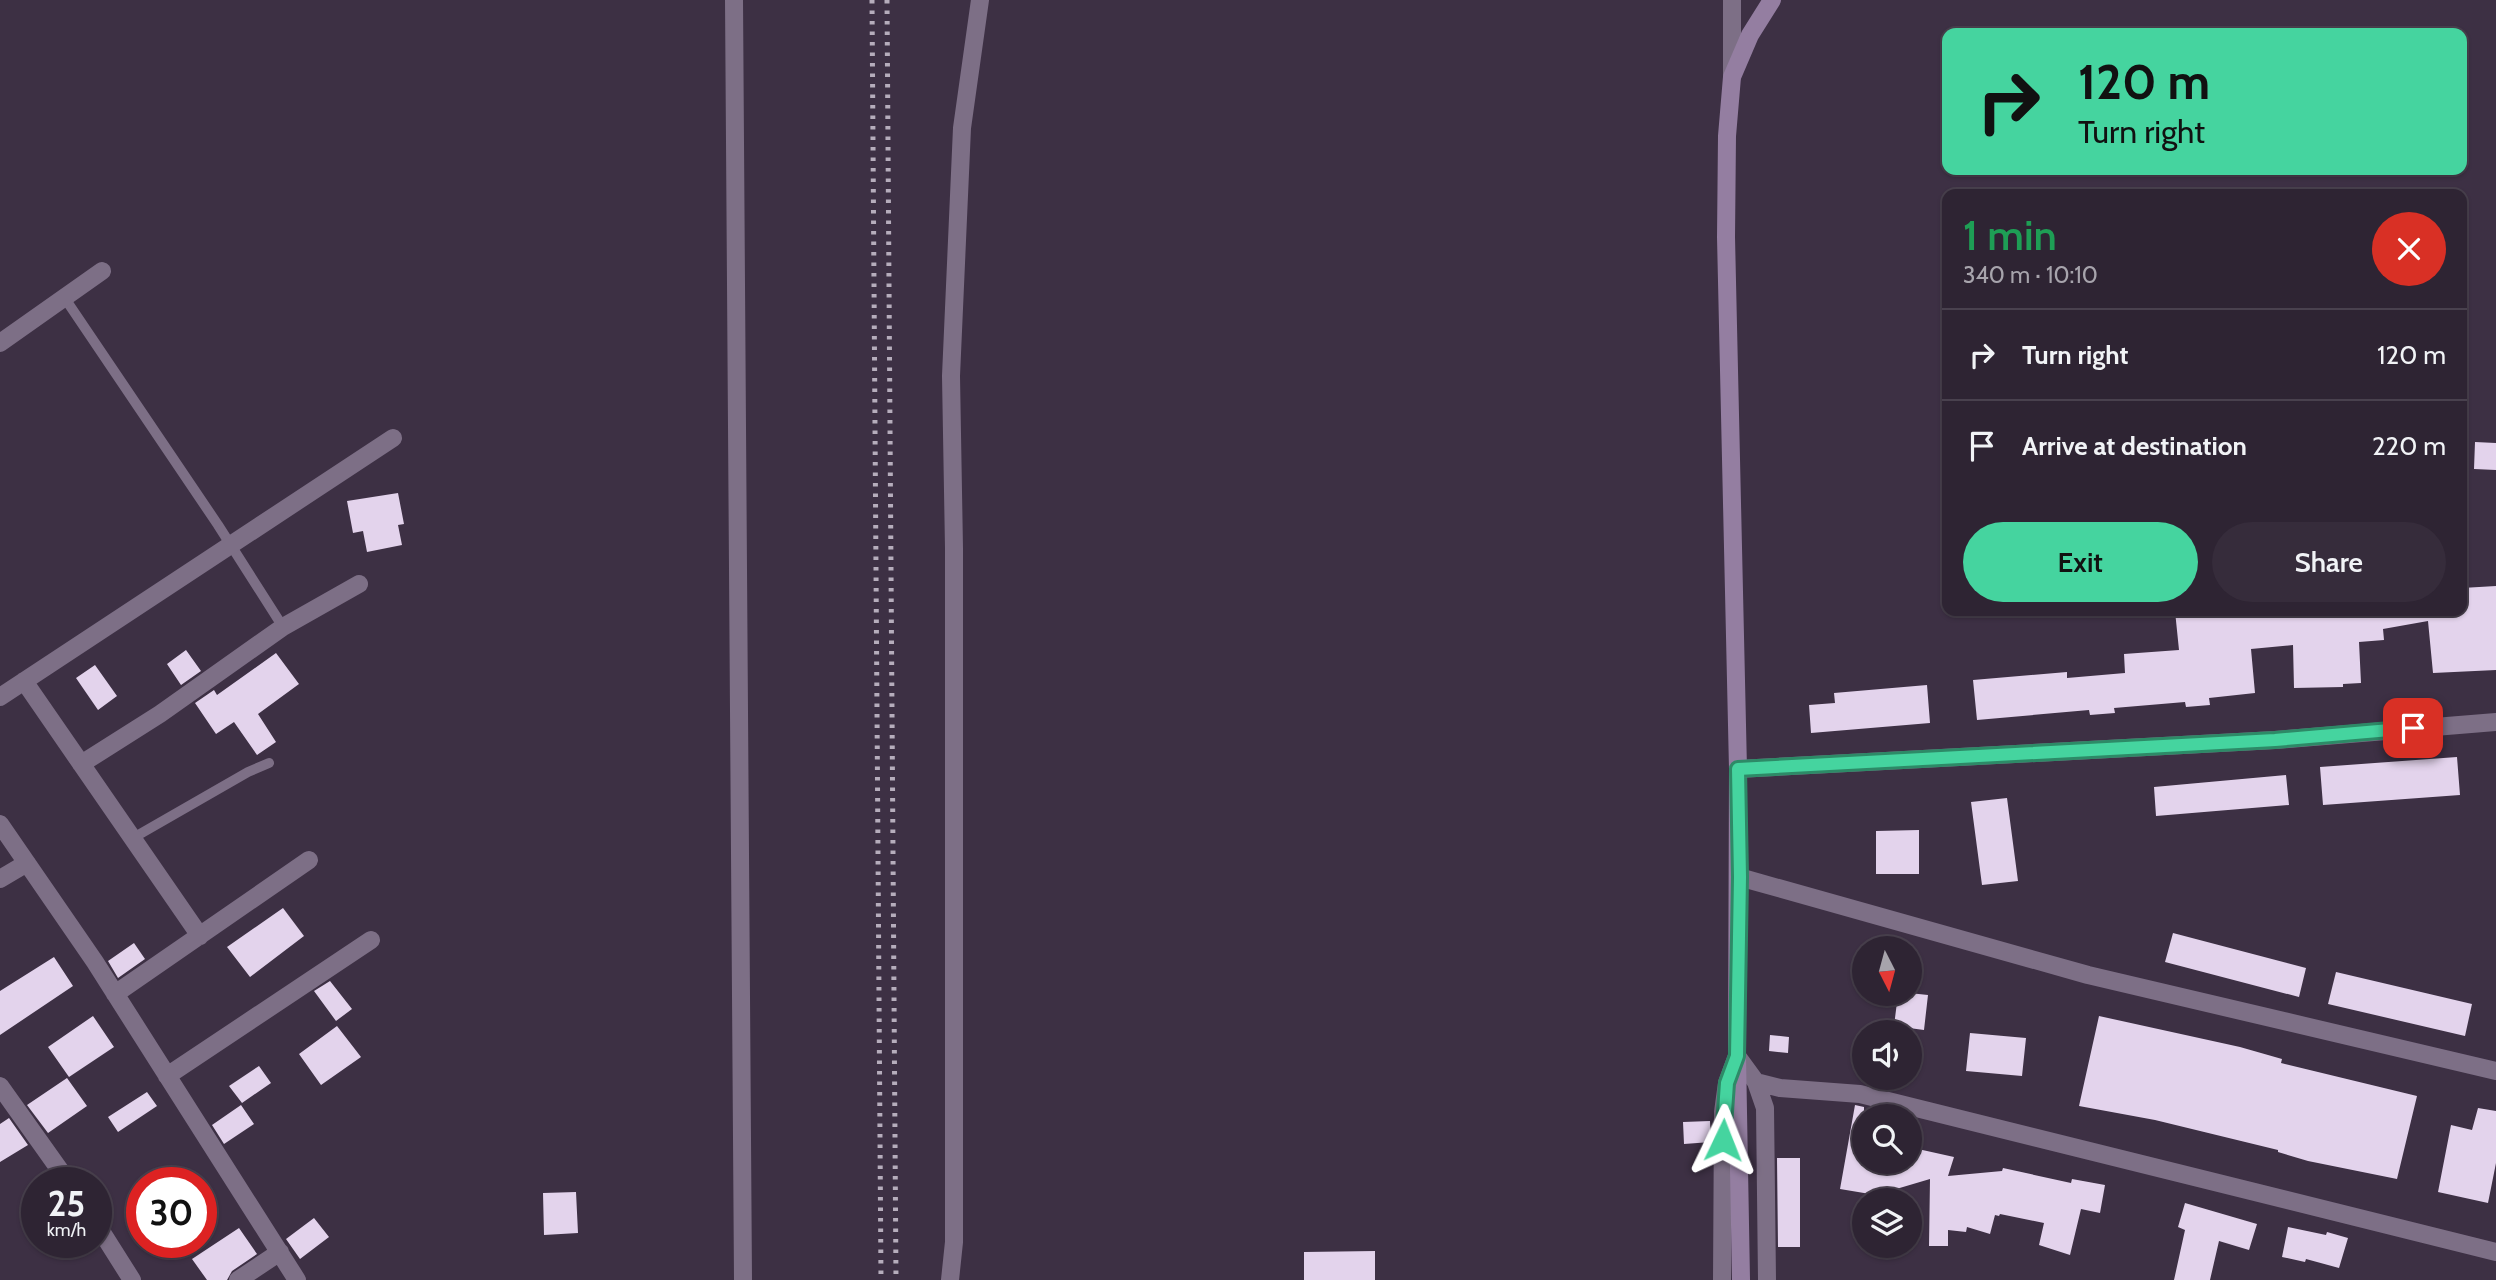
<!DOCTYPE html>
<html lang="en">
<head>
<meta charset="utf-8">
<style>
	body { margin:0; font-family:Cabin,sans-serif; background:#362c3b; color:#f1f3f6; height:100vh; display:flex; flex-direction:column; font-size:26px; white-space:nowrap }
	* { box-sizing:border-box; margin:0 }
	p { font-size:23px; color:#a7a4ac }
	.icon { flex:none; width:38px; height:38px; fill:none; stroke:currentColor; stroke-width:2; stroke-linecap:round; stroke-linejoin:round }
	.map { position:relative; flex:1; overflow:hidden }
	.sheet { position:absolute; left:1942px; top:189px; width:525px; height:427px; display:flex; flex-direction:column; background:#2e2433; border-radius:14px; box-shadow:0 2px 5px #0004,0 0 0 2px #49414e }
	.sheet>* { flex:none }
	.hud { position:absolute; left:1942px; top:28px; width:525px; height:147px; border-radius:14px; box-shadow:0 2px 5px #0004,0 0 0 2px #49414e; background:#45d49f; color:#111; overflow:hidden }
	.needle { width:46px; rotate:174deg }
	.buttons { position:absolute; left:1852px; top:936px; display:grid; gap:14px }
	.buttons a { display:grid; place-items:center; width:70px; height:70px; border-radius:50%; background:#2e2433; box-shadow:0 2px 5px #0004,0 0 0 2px #49414e; font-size:35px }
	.speed { position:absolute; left:21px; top:1167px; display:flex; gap:14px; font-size:35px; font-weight:700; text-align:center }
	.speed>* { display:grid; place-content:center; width:91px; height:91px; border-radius:50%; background:#2e2433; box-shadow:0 2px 5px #0004,0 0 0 2px #49414e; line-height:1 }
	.speed small { font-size:18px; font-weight:400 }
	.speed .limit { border:10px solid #d22; background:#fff; color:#111 }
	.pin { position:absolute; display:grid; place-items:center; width:60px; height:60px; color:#fff; margin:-30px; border-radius:14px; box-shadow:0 4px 10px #0006 }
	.me { position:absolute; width:77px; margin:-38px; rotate:2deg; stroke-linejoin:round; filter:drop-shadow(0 0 5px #0008) }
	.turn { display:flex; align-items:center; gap:24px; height:147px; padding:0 21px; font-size:32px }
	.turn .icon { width:91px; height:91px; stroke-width:2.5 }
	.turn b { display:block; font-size:49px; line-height:60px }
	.round { display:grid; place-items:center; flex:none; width:74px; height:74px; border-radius:37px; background:#362c3b }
	.overview { display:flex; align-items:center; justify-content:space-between; height:119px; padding:0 21px }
	h1 { font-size:42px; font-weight:600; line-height:52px; color:#1e9e55 }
	.action { display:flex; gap:14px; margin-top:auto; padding:14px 21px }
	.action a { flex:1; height:80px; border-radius:42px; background:#45d49f; color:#111; font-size:28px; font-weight:600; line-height:80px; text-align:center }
	.action a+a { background:#362c3b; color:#f1f3f6 }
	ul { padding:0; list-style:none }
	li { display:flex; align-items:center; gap:21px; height:91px; padding:0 21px; border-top:2px solid #49414e }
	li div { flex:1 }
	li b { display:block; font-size:26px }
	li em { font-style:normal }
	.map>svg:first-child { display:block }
	.building { fill:#e3d3ec }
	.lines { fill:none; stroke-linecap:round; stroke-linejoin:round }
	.lane { stroke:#7d6f86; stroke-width:10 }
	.street { stroke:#7d6f86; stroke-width:18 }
	.secondary { stroke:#947ea1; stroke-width:18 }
	.rail { stroke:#b6adbc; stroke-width:5; stroke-dasharray:3.5 7; stroke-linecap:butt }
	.route-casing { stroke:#2d8a67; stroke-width:18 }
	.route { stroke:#45d49f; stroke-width:12 }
</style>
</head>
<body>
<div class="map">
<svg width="2496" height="1280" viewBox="0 0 2496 1280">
	<rect width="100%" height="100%" fill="#3d3044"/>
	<!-- building -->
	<path class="building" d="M2475,442L2496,443V470L2474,469Z
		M398,493L404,524L398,525L402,545L367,552L363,531L353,533L347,501Z
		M2496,586V670L2433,673L2428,621L2383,629L2384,640L2359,642L2361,683L2343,684V687L2294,688L2293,645L2251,649L2255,693L2209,698L2210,705L2186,707L2185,702L2114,708L2115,713L2090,715L2089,710L1977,720L1973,680L2067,672V678L2125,673L2124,654L2179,650L2175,611H2462V588Z
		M186,650L201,671L181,685L167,664Z
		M276,653L299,684L258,714L276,742L257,755L234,722L216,734L195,703L214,690L217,695Z
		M95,665L117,696L98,710L76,678Z
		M1927,685L1930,723L1811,733L1809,705L1835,703L1834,693Z
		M2457,757L2460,795L2323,805L2320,767Z
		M2286,775L2289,805L2156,816L2154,787Z
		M2007,798L2018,881L1982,885L1971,802Z
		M1919,830V874H1876V831Z
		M283,908L304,936L250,977L227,947Z
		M2173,933L2306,968L2299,997L2165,962Z
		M134,943L145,959L118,978L108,961Z
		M54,957L73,986L0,1035V991Z
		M2336,972L2472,1004L2465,1036L2328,1004Z
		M330,981L352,1009L336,1021L314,991Z
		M1909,993L1928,995L1924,1030L1894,1026L1898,994Z
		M93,1016L114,1047L69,1077L48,1047Z
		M2099,1016L2240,1047L2282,1059L2281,1063L2417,1096L2397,1179L2308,1161L2278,1152V1150L2155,1120L2079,1106Z
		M337,1026L361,1057L321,1085L299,1054Z
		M1970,1033L2026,1038L2022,1076L1966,1071Z
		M1770,1035L1789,1037L1788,1053L1769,1051Z
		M259,1066L271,1083L242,1103L229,1086Z
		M67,1078L87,1106L48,1133L27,1105Z
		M147,1092L157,1106L118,1132L108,1117Z
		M241,1105L254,1124L224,1144L212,1125Z
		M1855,1105L1864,1107V1162H1909V1147L1954,1157L1948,1176L2002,1171L2003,1168L2071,1183L2072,1179L2105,1185L2100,1213L2081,1209L2070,1255L2039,1245L2044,1223L2000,1214L1999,1216L1995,1215L1990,1234L1967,1227L1966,1232L1948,1230V1246H1929L1930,1179L1876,1195L1840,1189Z
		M2478,1108L2496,1111V1163L2488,1203L2438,1192L2451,1125L2472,1130Z
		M9,1118L28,1145L0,1162V1124Z
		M1710,1121L1711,1142L1684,1144L1683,1122Z
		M1777,1158H1800V1247H1778Z
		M576,1192L578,1233L544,1235L543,1193Z
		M2185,1203L2257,1224L2249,1250L2219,1241L2210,1280H2174L2185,1230L2178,1227Z
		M314,1218L329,1237L300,1259L286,1239Z
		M2288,1227L2326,1235L2327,1232L2348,1238L2339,1268L2306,1259L2305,1262L2282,1257Z
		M239,1228L257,1254L232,1271L227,1280H207L192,1259Z
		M1375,1251V1280H1304V1252Z"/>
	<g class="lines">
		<!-- lane -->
		<path class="lane" d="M64,297L218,525L283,627
			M133,838L248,772L269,763"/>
		<!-- street -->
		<path class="street" d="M734,0L743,1280
			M1732,0V77
			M0,343L102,271
			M24,681L200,936
			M0,697L393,438
			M81,764L160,714L283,627L359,584
			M1738,769L2275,740L2496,722
			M0,824L95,962L297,1280
			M1739,877L2088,975L2496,1071
			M0,879L27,863
			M115,994L309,860
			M1737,1056L1756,1082L1780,1088L1860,1094L2496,1252
			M167,1076L371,940
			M1756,1082L1765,1108L1767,1280
			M0,1086L69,1183
			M96,1223L132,1280
			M238,1280L280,1252
			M950,1280L954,1242V548L951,376L962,128L980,0
			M1722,1280L1723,1112L1727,1083L1737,1056"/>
		<!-- secondary -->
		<path class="secondary" d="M1741,1280L1737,1056L1738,769L1726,237L1727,136L1732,77L1750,35L1772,0"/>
		<!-- rail -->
		<path class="rail" d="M872,0L881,1280
			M887,0L896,1280"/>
	</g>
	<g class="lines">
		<!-- route casing -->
		<g class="route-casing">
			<path id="route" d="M1723,1140L1727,1083L1737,1056L1740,877L1738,769L2275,740L2413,728"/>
		</g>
		<!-- route -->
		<use href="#route" class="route"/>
	</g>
</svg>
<div class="buttons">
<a><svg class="needle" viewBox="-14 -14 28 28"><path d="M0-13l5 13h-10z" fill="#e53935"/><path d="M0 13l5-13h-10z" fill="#a7a4ac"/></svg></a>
<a><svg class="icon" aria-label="sound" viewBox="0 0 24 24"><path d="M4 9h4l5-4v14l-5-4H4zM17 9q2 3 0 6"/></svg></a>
<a><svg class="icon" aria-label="search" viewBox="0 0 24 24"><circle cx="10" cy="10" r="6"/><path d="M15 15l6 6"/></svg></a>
<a><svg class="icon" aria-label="layers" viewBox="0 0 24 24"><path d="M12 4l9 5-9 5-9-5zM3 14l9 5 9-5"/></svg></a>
</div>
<div class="speed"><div>25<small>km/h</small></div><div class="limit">30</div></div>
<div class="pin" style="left:2413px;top:728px;background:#d93025"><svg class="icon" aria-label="arrive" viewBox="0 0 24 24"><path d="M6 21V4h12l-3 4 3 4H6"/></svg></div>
<svg class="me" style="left:1723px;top:1140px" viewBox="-20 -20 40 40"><path d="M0-17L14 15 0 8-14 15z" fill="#45d49f" stroke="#fff" stroke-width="4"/></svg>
<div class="hud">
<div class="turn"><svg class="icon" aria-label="right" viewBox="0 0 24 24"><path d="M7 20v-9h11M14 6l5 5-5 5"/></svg><div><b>120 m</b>Turn right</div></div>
</div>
<section class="sheet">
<div class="overview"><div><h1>1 min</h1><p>340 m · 10:10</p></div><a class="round" style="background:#d93025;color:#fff"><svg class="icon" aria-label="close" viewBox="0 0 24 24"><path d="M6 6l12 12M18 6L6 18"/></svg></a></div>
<ul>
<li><svg class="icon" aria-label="right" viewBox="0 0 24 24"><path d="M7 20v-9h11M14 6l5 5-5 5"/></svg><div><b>Turn right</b></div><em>120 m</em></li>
<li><svg class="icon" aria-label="arrive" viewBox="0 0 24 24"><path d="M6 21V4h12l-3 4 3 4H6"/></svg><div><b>Arrive at destination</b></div><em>220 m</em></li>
</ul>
<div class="action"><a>Exit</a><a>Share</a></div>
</section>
</div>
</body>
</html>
